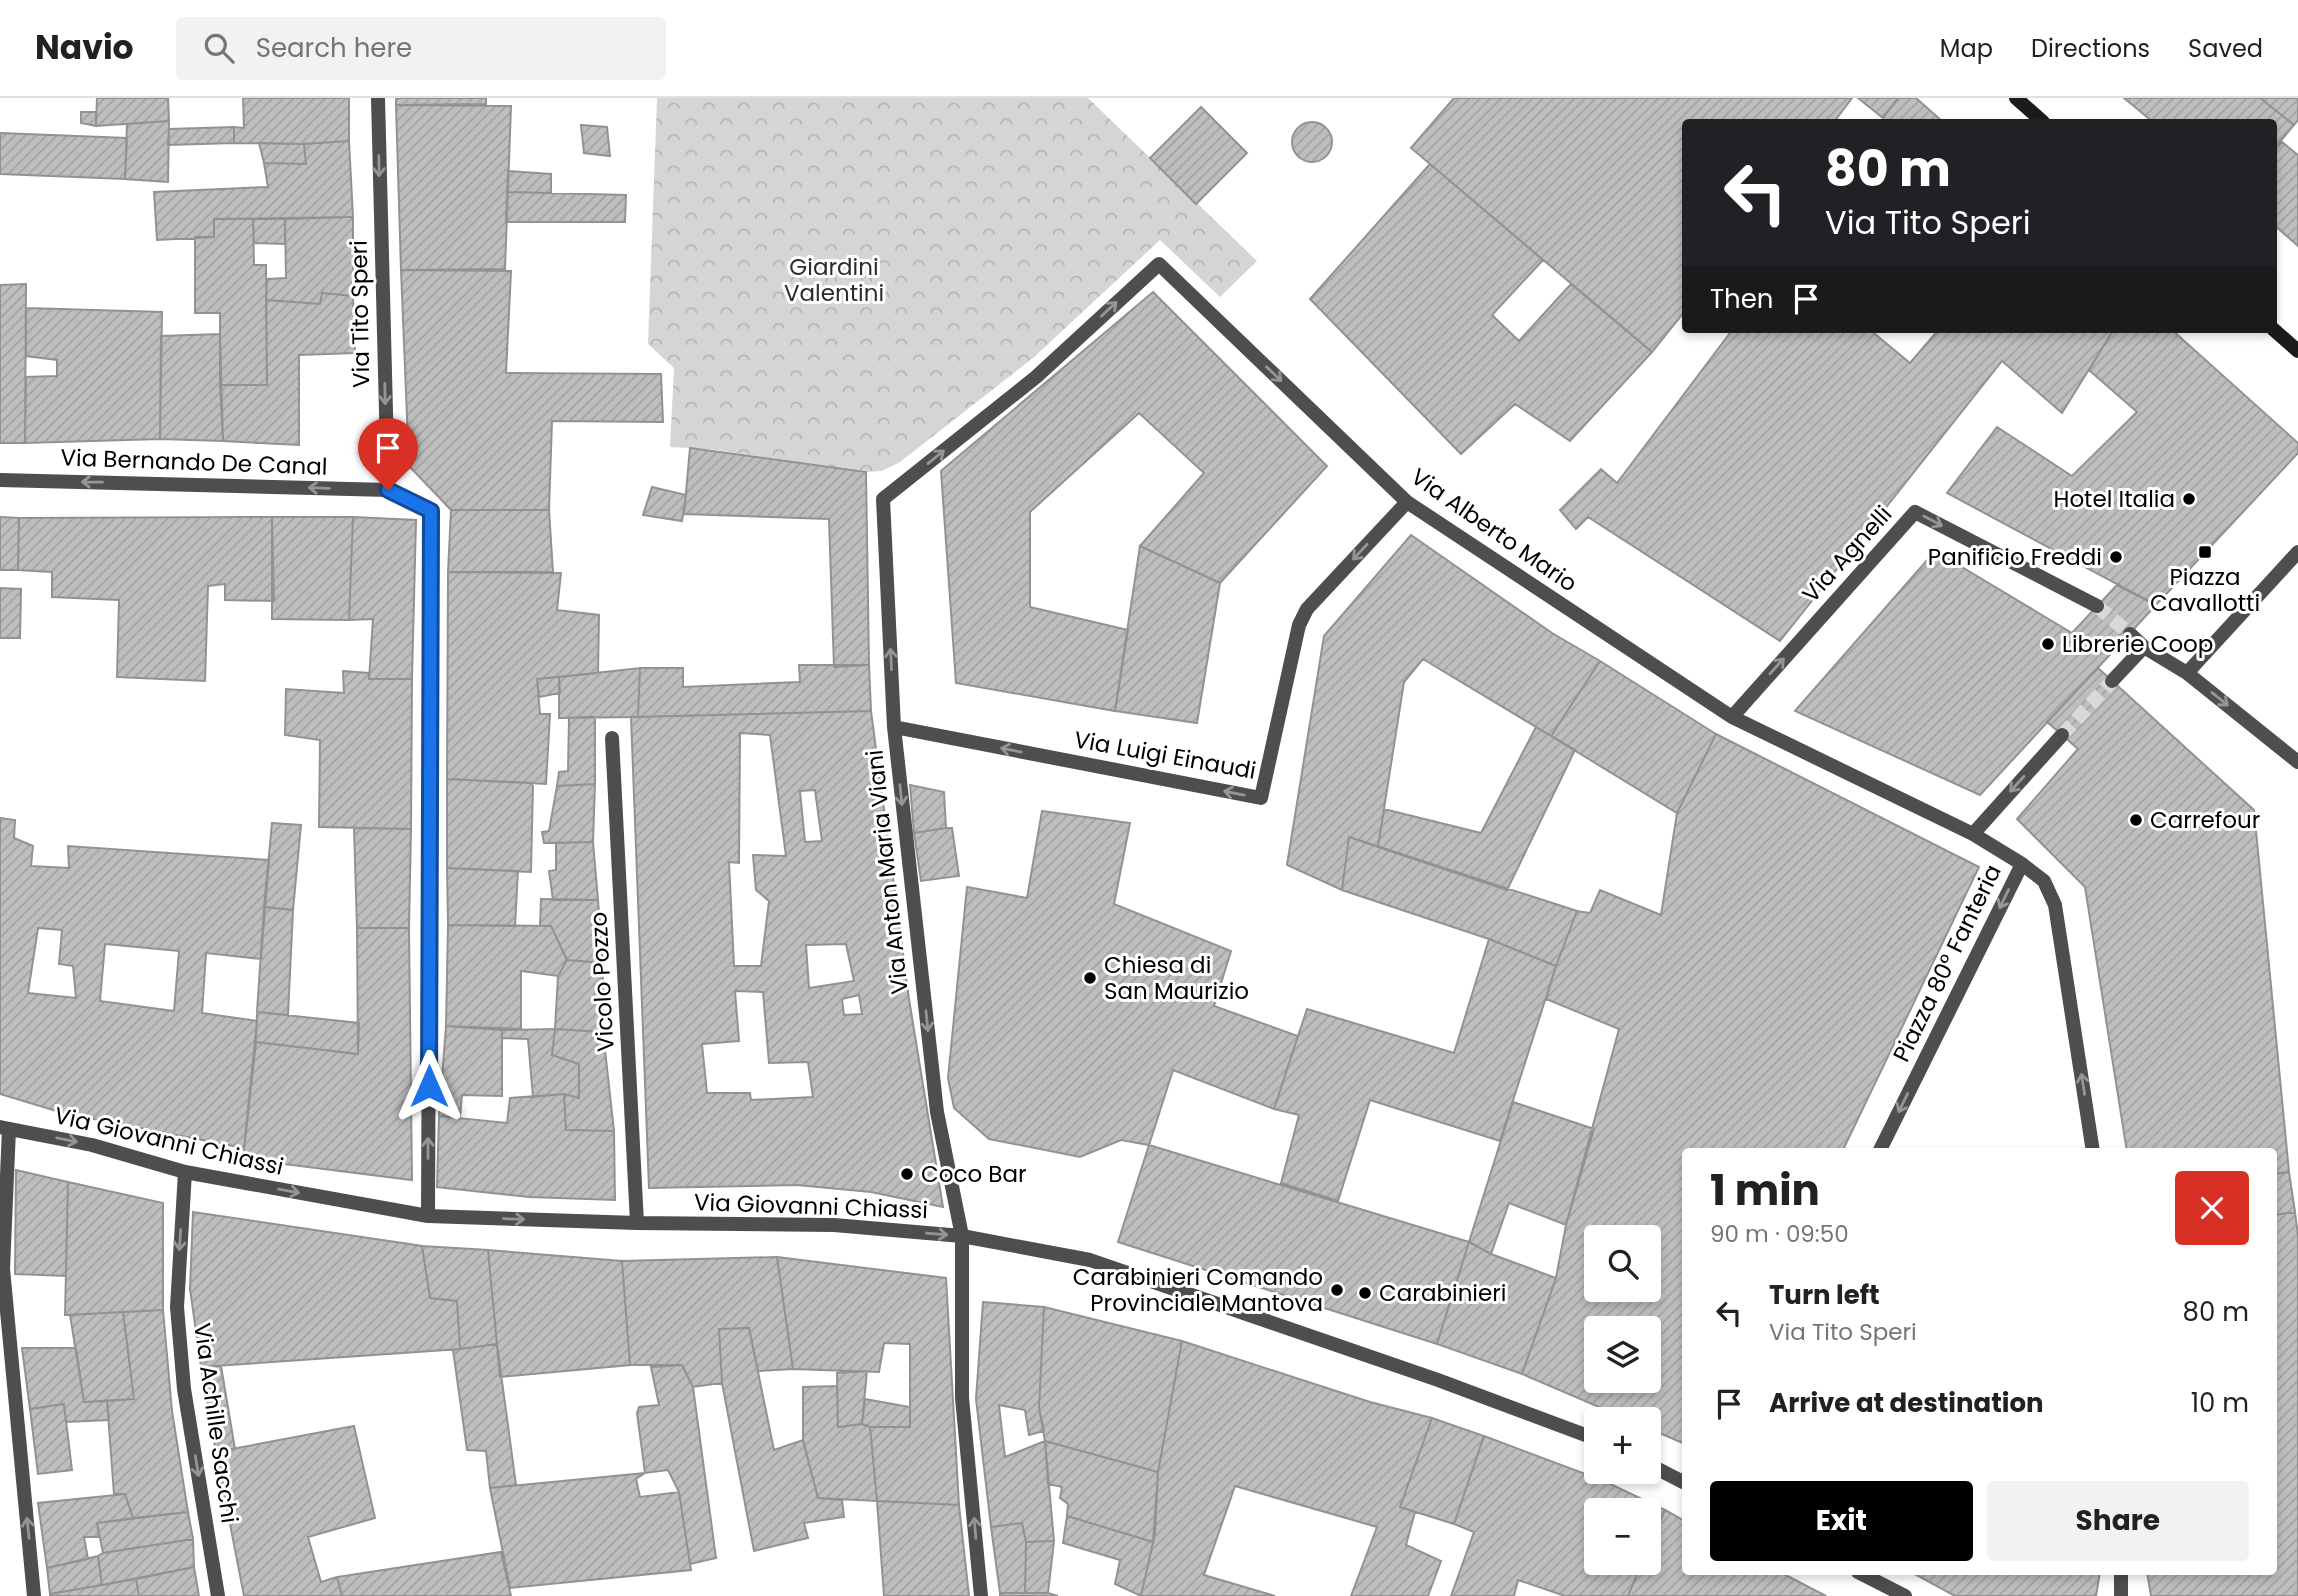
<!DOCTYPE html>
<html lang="en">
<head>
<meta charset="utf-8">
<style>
	body { margin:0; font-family:Poppins,sans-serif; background:#f2f2f2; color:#202124; height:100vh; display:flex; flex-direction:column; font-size:26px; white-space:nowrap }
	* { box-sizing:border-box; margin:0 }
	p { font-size:23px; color:#757577 }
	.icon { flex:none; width:38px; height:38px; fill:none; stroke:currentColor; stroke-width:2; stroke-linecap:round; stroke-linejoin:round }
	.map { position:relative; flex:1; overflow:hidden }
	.sheet { position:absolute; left:1682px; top:1050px; width:595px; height:427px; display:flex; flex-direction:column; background:#fff; border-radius:7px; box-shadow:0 4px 10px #0003 }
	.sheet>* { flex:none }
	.hud { position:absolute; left:1682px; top:21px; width:595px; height:214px; border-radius:7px; box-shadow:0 4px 10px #0003; background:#202124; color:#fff; overflow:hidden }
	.fabs { position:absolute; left:1584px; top:1127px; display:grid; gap:14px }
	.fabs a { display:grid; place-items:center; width:77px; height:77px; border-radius:7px; background:#fff; box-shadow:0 4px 10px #0003; font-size:35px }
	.pin { position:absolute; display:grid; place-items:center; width:60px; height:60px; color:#fff; margin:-72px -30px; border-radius:50% 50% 50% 0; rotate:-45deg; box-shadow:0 0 7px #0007 }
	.pin .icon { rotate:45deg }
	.me { position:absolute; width:77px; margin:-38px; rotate:0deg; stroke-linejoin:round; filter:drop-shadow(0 0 5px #0008) }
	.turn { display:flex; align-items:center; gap:24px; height:147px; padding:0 28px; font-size:32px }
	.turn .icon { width:91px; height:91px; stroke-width:2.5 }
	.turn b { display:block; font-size:49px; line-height:60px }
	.then { display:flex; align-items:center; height:66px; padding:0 28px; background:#0003; gap:14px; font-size:26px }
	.round { display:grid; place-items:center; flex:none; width:74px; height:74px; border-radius:7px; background:#f2f2f2 }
	.head { display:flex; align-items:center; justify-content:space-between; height:119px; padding:0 28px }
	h1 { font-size:42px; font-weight:700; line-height:52px }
	.cta { display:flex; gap:14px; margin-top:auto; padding:14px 28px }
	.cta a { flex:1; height:80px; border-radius:7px; background:#000; color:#fff; font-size:28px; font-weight:700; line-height:80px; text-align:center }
	.cta a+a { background:#f2f2f2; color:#202124 }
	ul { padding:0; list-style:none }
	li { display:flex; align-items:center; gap:21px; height:91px; padding:0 28px }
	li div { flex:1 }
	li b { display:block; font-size:26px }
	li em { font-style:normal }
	header { display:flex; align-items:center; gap:42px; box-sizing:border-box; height:98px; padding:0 35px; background:#fff; border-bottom:2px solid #e0e0e0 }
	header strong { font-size:33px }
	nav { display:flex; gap:38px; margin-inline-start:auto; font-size:24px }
	.search { width:490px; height:63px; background:#f2f2f2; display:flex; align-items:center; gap:18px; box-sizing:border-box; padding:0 24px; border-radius:7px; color:#757577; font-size:26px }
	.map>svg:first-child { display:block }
	.park { fill:url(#park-crowns) }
	.building { fill:url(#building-hatch); stroke:#929292; stroke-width:2; fill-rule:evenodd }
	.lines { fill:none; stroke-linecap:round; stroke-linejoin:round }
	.street-tunnel { stroke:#d9d9d9; stroke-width:14; stroke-dasharray:14 7; stroke-linecap:butt }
	.street { stroke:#4e4e4e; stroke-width:14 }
	.secondary { stroke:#1b1b1b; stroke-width:14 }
	.oneway { stroke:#959595 }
	.route-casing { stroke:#114b97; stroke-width:18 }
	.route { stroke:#1a73e8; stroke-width:12 }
	.poi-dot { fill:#000; stroke:#fff; stroke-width:2.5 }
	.labels { text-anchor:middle; stroke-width:6; stroke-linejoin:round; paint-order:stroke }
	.park-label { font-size:23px; fill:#2c2c2c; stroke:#fff }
	.street-label { font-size:23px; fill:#000; stroke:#fff }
	.poi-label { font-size:23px; fill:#000; stroke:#fff; text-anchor:start }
</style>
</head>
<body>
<header>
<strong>Navio</strong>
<div class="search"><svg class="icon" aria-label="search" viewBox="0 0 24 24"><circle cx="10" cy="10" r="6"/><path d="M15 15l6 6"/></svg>Search here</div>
<nav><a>Map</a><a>Directions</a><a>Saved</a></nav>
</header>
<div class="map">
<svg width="2298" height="1498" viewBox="0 0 2298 1498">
	<defs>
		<pattern id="park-crowns" width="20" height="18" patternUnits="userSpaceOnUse" patternTransform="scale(1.75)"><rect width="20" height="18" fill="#d5d5d5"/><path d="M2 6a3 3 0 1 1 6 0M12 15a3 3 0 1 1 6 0" fill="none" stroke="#b5b5b5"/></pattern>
		<pattern id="building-hatch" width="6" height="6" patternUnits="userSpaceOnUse" patternTransform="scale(1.75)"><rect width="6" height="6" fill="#bebebe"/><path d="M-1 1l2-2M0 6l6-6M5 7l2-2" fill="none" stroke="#a2a2a2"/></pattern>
	</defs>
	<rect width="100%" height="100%" fill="#fff"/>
	<!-- park -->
	<path class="park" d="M657,0H1088L1257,163L1220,199L1160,142L1033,260L900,364L882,373L866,374L709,351L670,349L674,270L648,246Z"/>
	<!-- building -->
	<path class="building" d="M97,0H168L169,23L96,28Z
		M243,0H349V43L304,46L234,45V29L244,30Z
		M396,0H486V6L396,7Z
		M1454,0H1852L1834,24H1685V213L1652,254L1411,50Z
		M1858,0H1898L1883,20Z
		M1898,0H1916L1943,24H1880Z
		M2124,0H2260L2294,27L2273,52V24H2153Z
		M2260,0H2298V22L2294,27Z
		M396,7L511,8L505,171L401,172Z
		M1201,9L1247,55L1196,106L1150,60Z
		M81,14H96V28L81,25Z
		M169,23L168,84L125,81L127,26Z
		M1292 44a20 20 0 1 1 40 0a20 20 0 1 1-40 0Z
		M581,27L607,29L610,58L584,55Z
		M234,29V45L168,47L169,31Z
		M0,35L127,40L125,81L0,76Z
		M349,43L353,119L214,121V139L157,142L154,94L268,89L264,65L306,66L304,46Z
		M2282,44L2298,57V148L2273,126V54Z
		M259,45L304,46L306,66L264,65Z
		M1430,66L1543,162L1492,217L1519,243L1571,186L1652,254L1570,343L1515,306L1461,356L1310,201Z
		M508,73L551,76V95L507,94Z
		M507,94L626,97L625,124H506Z
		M353,119V198L322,195L320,206L266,202L267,181L286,180L285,121Z
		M214,121H253L254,167H266L267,287H220V215H195V139H214Z
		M253,121H285V146L254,145Z
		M401,172L511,173L506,275L661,276L663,324L552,323L549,412H451L409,368Z
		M26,186L25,345H0V187Z
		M1153,194L1327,368L1220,485L1140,448L1204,375L1139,315L1030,414V509L1128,532L1115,613L956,585L941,373Z
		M322,195L353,198L355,255L299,257V347L223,343L220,287H267L266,202L320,206Z
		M26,210L162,214L160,341L25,345L26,279L57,278V262L26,258Z
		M1733,231H1869L1910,265L1939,231H2114L2062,315L2002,263L1780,543L1588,419L1576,431L1560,412L1601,371L1617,385Z
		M2114,231H2171L2298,345V355L2156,507L1947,395L1997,329L2072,378L2137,314L2089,272Z
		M220,236L223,343L160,341L161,238Z
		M690,350L866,374L869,567L834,569L829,421L684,416Z
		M652,389L686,397L682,423L643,417Z
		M451,412H549L553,474H448Z
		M0,419L19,420L18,472H0Z
		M272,419L274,503L225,502V486L208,488L205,583L117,579L119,502L52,499V474L18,472L19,420Z
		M272,419H353L349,522L272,521Z
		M353,419L416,422L412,581H369L373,521L349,522Z
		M1411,437L1552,535L1600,563L1551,638L1423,561L1404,584L1378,749L1349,739L1342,792L1287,767L1324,538Z
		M1140,448L1220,485L1197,625L1115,613Z
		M1935,453L2072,535L2117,487L2156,507L1980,697L1795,613Z
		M448,474L561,475L557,512L599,517L598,575L537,581L540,616H550L546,686L447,681Z
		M0,490L21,491L20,540H0Z
		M1600,563L1716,636L1677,715L1551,638Z
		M799,567H869L871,613L638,619L640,570H683V589L800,584Z
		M640,570L638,619L559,620V579Z
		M2098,570L2254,712L2289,1074L2273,1076V1054H2127L2085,789L2017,721L2078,651L2047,624Z
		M343,573L369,575V581H412L411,731L319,729L320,642L285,637L286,591L344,595Z
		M559,579L560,595L539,599L537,581Z
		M871,613L909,901L943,1109L871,1094L797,1087L649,1090L631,619ZM740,635L770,637L786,758L753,757L756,792L769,803L761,868H734L729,764L739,765ZM815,692L822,743L805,744L800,693ZM846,846L854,883L809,890L806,847ZM735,893L763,894L769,965L808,964L813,999L751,1002L750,995H707L702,946L739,943ZM859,897L862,916L844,917L842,901Z
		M595,619V686L557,688L559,674L568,673L569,620Z
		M1536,629L1575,652L1507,792L1378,749L1384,711L1481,735Z
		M1716,636L1979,769L1842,1054H1685V1346L1648,1330V1321H1627L1522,1276L1556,1180L1566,1127L1619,931L1546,901L1556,868L1577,813L1590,815L1600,792L1661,817L1677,715ZM1596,1139H1648V1192H1596ZM1596,1230H1648V1283H1596Z
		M447,681L533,685L531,774L447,770Z
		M595,686L593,744L544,745L542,734L549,733L557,688Z
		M910,687L944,694L946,730L914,735Z
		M1042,713L1130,725L1114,806L1231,853L1214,908L1298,938L1274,1011L1173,972L1149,1047L1121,1042L1080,1059L989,1041L954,1010L948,980L967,789L1027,800Z
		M0,720L15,722L14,740L33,748L31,768L69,770L68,748L269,762L261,861L206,855L202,915L257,923L244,1050L63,1015L0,996ZM38,830L62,832L59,866L73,868L76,900L28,895ZM105,846L179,853L174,913L100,903Z
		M272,725L301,727L293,812L264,809Z
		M354,730L411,731L409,830H357Z
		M946,730H952L959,778L921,783L914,735Z
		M1349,739L1577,813L1556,868L1489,841L1342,792Z
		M593,744L598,802H553L549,773L556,772V745Z
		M447,770L518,773L515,828L448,827Z
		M541,801L598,802L603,865L567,862L551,828H540Z
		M264,809L293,812L288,917L257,914Z
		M448,827L551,828L567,862L558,878L521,873V931L446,928Z
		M357,830H409L412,1082L243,1061L256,944L358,956Z
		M1489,841L1556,868L1500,1043L1370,1002L1338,1103L1281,1085L1299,1017L1274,1011L1307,911L1454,955Z
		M567,862L603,865V934L555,931L558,878Z
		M257,914L359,925L358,956L256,944Z
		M446,928L502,932V998L462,997L460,1019L439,1018Z
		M555,931L552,957L579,966V1000L564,996L533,999L528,941L502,940V932Z
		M555,931L603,934L614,1033L566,1032L564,996L579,1000V966L552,957Z
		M564,996L566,1032L614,1033L615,1102L529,1099L437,1089L439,1018L507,1025L510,1000Z
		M1513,1004L1594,1031L1566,1127L1509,1105L1491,1156L1469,1144Z
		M1149,1047L1469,1144L1437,1246L1118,1144Z
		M16,1072L68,1084L66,1178L15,1176Z
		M2289,1074L2295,1114L2273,1117V1076Z
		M68,1084L163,1105V1212L65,1217Z
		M193,1114L422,1148L430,1200L457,1203L460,1251L201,1269L190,1191Z
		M2295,1114L2298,1138V1498H2151L2147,1474H2273V1117Z
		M1469,1144L1491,1156L1556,1180L1522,1276L1437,1246Z
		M422,1148L488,1152L497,1246L460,1251L457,1203L430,1200Z
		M488,1152L622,1163L630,1267L500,1279Z
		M777,1159L793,1271L758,1273L749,1230L719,1231L722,1285L693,1289L682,1267H630L622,1163Z
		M777,1159L946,1180L959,1407L877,1403L870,1329H910V1246L884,1245L879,1274L793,1271Z
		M983,1204L1044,1209L1039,1310L1044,1333L1029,1337L1025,1312L999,1307L1005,1359L1045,1343L1054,1443L1026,1444L1022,1425L991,1429L976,1301Z
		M1044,1209L1182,1243L1158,1374L1045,1343L1039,1310Z
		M163,1212L172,1313L188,1414L133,1420L125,1396H114L107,1303L134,1301L123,1214Z
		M123,1214L134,1301L84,1304L70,1217Z
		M749,1230L774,1352L803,1342L818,1400L842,1402L844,1419L804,1425L808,1440L754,1453L722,1285L719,1231Z
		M1182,1243L1370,1304L1432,1320L1400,1409L1415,1414L1406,1447L1441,1463L1428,1498H1351L1377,1429L1235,1388L1204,1477L1275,1498H1141L1155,1436L1158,1374Z
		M497,1246L516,1387L490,1390L486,1353L467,1352L453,1252Z
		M22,1250H76L84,1304L107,1303L109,1322L66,1324L64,1306L30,1311Z
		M682,1267L693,1289L716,1460L690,1466L679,1394L668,1372L645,1375L637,1315L639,1309L659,1307L651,1269Z
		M221,1268L235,1351L216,1354L201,1269Z
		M867,1273L862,1326L838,1329L837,1275Z
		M837,1288L838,1329L862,1326L870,1329L877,1403L818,1400L803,1342V1289Z
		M865,1301L910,1309V1329H870L862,1326Z
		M64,1306L72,1372L38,1376L30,1311Z
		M1432,1320L1484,1338L1454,1426L1400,1409Z
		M354,1328L375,1420L308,1439L321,1484L337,1479L342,1498H244L216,1354Z
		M1484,1338L1604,1383L1665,1412L1648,1450V1412H1596V1465H1642L1628,1498H1565L1518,1482L1514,1498H1451L1474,1434L1454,1426Z
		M1045,1343L1158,1374L1153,1444L1067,1418L1068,1406L1060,1400L1062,1389L1048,1386Z
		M645,1375L636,1381L640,1399L679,1394L691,1472L510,1490L490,1390Z
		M125,1396L133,1420L97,1425L99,1439H84L88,1461L47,1470L38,1405Z
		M877,1403L959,1407L969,1498H884Z
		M1665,1412L1685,1423V1474H1780L1826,1498H1628L1642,1465H1648V1450Z
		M188,1414L193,1441L103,1455L97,1425Z
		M1067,1418L1153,1444L1141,1498L1115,1486L1120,1462L1063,1445Z
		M1022,1425L1026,1444L1025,1495H1000L991,1429Z
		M193,1441L194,1469L102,1487L98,1458L103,1455Z
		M1054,1443L1048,1495H1025L1026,1444Z
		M501,1454L511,1498H342L337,1479Z
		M98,1458L102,1487L50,1496L47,1470Z
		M194,1469L199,1498H139L136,1481Z
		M1911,1474H2100L2096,1498H1955Z
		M136,1481L139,1498H50V1496Z
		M1000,1495H1048L1058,1498H1000Z"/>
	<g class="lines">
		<!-- street-tunnel -->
		<path class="street-tunnel" d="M2097,508L2130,536
			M2062,637L2112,583"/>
		<!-- street -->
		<path class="street" d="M378,0L388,392
			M0,382L388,392L431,413L428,1118
			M2130,536L2144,549L2187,575L2298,664
			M2187,575L2298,454
			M2112,583L2144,549
			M1732,619L1915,414L2097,508
			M894,629L1261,700L1299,527L1307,511L1407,404
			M612,640L637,1125
			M1973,736L2062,637
			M0,1029L92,1047L185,1074L428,1118L637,1125L834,1127L962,1138L1090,1162L1438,1282L1596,1341
			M9,1031L3,1171L34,1498
			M1879,1054L2022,766L2044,783L2055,807L2093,1054
			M185,1074L177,1209L184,1291L218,1498
			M1648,1366L1685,1385
			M1858,1474L1905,1498
			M981,1498L962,1300V1138L937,1014L894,629L883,401L1036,279L1159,166L1407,404L1732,619L1973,736L2022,766
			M2121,1498V1474"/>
		<!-- secondary -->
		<path class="secondary" d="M2016,0L2043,24
			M2273,231L2298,253"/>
	</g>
	<!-- one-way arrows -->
	<defs><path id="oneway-shaft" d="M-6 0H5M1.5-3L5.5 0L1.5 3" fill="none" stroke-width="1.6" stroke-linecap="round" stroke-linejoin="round" transform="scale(1.75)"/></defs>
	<g class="oneway">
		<use href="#oneway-shaft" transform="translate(379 68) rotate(89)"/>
		<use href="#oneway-shaft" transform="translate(1109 211) rotate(-43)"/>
		<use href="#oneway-shaft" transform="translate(1274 276) rotate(44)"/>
		<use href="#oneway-shaft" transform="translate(385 296) rotate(89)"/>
		<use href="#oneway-shaft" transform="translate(936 359) rotate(-39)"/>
		<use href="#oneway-shaft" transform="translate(92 384) rotate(-179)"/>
		<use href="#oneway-shaft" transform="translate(319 390) rotate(-178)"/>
		<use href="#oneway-shaft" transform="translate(1933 423) rotate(28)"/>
		<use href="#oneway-shaft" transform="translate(1360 454) rotate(133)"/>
		<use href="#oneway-shaft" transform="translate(891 561) rotate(-93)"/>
		<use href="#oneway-shaft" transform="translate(1777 568) rotate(-48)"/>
		<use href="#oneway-shaft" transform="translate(2220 601) rotate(39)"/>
		<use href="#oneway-shaft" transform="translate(1011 652) rotate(-169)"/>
		<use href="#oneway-shaft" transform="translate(2017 686) rotate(132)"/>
		<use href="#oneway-shaft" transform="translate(1234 695) rotate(-169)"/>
		<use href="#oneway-shaft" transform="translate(901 697) rotate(84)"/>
		<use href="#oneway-shaft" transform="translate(2004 801) rotate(116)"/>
		<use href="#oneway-shaft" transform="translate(927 923) rotate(84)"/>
		<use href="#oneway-shaft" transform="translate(2083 986) rotate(-99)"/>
		<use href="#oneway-shaft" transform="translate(1903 1005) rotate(116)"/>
		<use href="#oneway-shaft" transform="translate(67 1042) rotate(11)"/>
		<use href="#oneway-shaft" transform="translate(428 1050) rotate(-90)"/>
		<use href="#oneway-shaft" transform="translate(289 1093) rotate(10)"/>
		<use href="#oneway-shaft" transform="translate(514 1121) rotate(2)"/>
		<use href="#oneway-shaft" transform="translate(937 1136) rotate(5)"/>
		<use href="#oneway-shaft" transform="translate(180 1142) rotate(94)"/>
		<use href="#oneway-shaft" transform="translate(197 1368) rotate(81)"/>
		<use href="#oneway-shaft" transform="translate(28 1430) rotate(-96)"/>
		<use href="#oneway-shaft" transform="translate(975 1430) rotate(-95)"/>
	</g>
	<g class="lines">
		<!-- route casing -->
		<g class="route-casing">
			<path id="route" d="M388,392L431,413L429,988"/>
		</g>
		<!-- route -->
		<use href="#route" class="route"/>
	</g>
	<!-- markers -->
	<g class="poi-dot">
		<circle cx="2189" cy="401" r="7"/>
		<rect x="2198" y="447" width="14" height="14" rx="3.5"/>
		<circle cx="2116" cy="459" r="7"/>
		<circle cx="2048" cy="546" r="7"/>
		<circle cx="2136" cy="722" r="7"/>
		<circle cx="1090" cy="880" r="7"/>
		<circle cx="907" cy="1076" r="7"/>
		<circle cx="1337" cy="1192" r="7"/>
		<circle cx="1365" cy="1195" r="7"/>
	</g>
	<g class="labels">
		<!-- park labels -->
		<g class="park-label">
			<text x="834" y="177">Giardini<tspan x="834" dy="26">Valentini</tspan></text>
		</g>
		<!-- street labels -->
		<g class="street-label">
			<text transform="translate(360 216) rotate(-91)" y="8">Via Tito Speri</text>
			<text transform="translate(194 364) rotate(2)" y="8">Via Bernando De Canal</text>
			<text transform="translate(1494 432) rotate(35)" y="8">Via Alberto Mario</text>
			<text transform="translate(1847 456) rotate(-48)" y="8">Via Agnelli</text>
			<text transform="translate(1165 657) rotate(10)" y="8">Via Luigi Einaudi</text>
			<text transform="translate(887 774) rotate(-96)" y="8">Via Anton Maria Viani</text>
			<text transform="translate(1947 865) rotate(-64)" y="8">Piazza 80° Fanteria</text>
			<text transform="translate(602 884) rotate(-93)" y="8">Vicolo Pozzo</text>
			<text transform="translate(169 1043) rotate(13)" y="8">Via Giovanni Chiassi</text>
			<text transform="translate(811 1108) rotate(2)" y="8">Via Giovanni Chiassi</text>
			<text transform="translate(216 1325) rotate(82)" y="8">Via Achille Sacchi</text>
		</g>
		<!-- poi labels -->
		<g class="poi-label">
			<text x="2175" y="409" text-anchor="end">Hotel Italia</text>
			<text x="2102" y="467" text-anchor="end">Panificio Freddi</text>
			<text x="2205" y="487" text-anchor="middle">Piazza<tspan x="2205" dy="26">Cavallotti</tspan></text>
			<text x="2062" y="554">Librerie Coop</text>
			<text x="2150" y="730">Carrefour</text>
			<text x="1104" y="875">Chiesa di<tspan x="1104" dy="26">San Maurizio</tspan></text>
			<text x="921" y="1084">Coco Bar</text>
			<text x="1323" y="1187" text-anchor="end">Carabinieri Comando<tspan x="1323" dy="26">Provinciale Mantova</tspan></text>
			<text x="1379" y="1203">Carabinieri</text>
		</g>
	</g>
</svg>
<div class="fabs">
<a><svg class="icon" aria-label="search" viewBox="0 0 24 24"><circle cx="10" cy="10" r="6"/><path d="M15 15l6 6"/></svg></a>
<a><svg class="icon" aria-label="layers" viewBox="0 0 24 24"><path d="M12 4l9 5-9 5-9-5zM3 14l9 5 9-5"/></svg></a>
<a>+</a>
<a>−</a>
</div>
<div class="pin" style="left:388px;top:392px;background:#d93025"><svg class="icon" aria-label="arrive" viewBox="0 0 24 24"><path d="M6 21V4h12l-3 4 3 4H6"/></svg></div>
<svg class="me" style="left:429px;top:988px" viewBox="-20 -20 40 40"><path d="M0-17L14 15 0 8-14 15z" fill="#1a73e8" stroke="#fff" stroke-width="4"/></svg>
<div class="hud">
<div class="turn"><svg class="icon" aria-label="left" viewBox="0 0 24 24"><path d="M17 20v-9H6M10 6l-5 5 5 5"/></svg><div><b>80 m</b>Via Tito Speri</div></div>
<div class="then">Then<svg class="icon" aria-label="arrive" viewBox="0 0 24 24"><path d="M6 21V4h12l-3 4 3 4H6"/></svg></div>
</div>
<section class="sheet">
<div class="head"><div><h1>1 min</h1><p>90 m · 09:50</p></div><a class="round" style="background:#d93025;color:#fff"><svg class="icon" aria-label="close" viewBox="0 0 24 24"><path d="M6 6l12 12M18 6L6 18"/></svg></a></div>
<ul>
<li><svg class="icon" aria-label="left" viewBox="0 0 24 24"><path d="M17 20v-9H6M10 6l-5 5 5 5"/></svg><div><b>Turn left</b><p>Via Tito Speri</p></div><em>80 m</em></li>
<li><svg class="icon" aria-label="arrive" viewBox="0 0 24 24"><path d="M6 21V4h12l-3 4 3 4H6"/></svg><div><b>Arrive at destination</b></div><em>10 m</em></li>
</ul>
<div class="cta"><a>Exit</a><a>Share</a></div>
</section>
</div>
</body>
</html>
